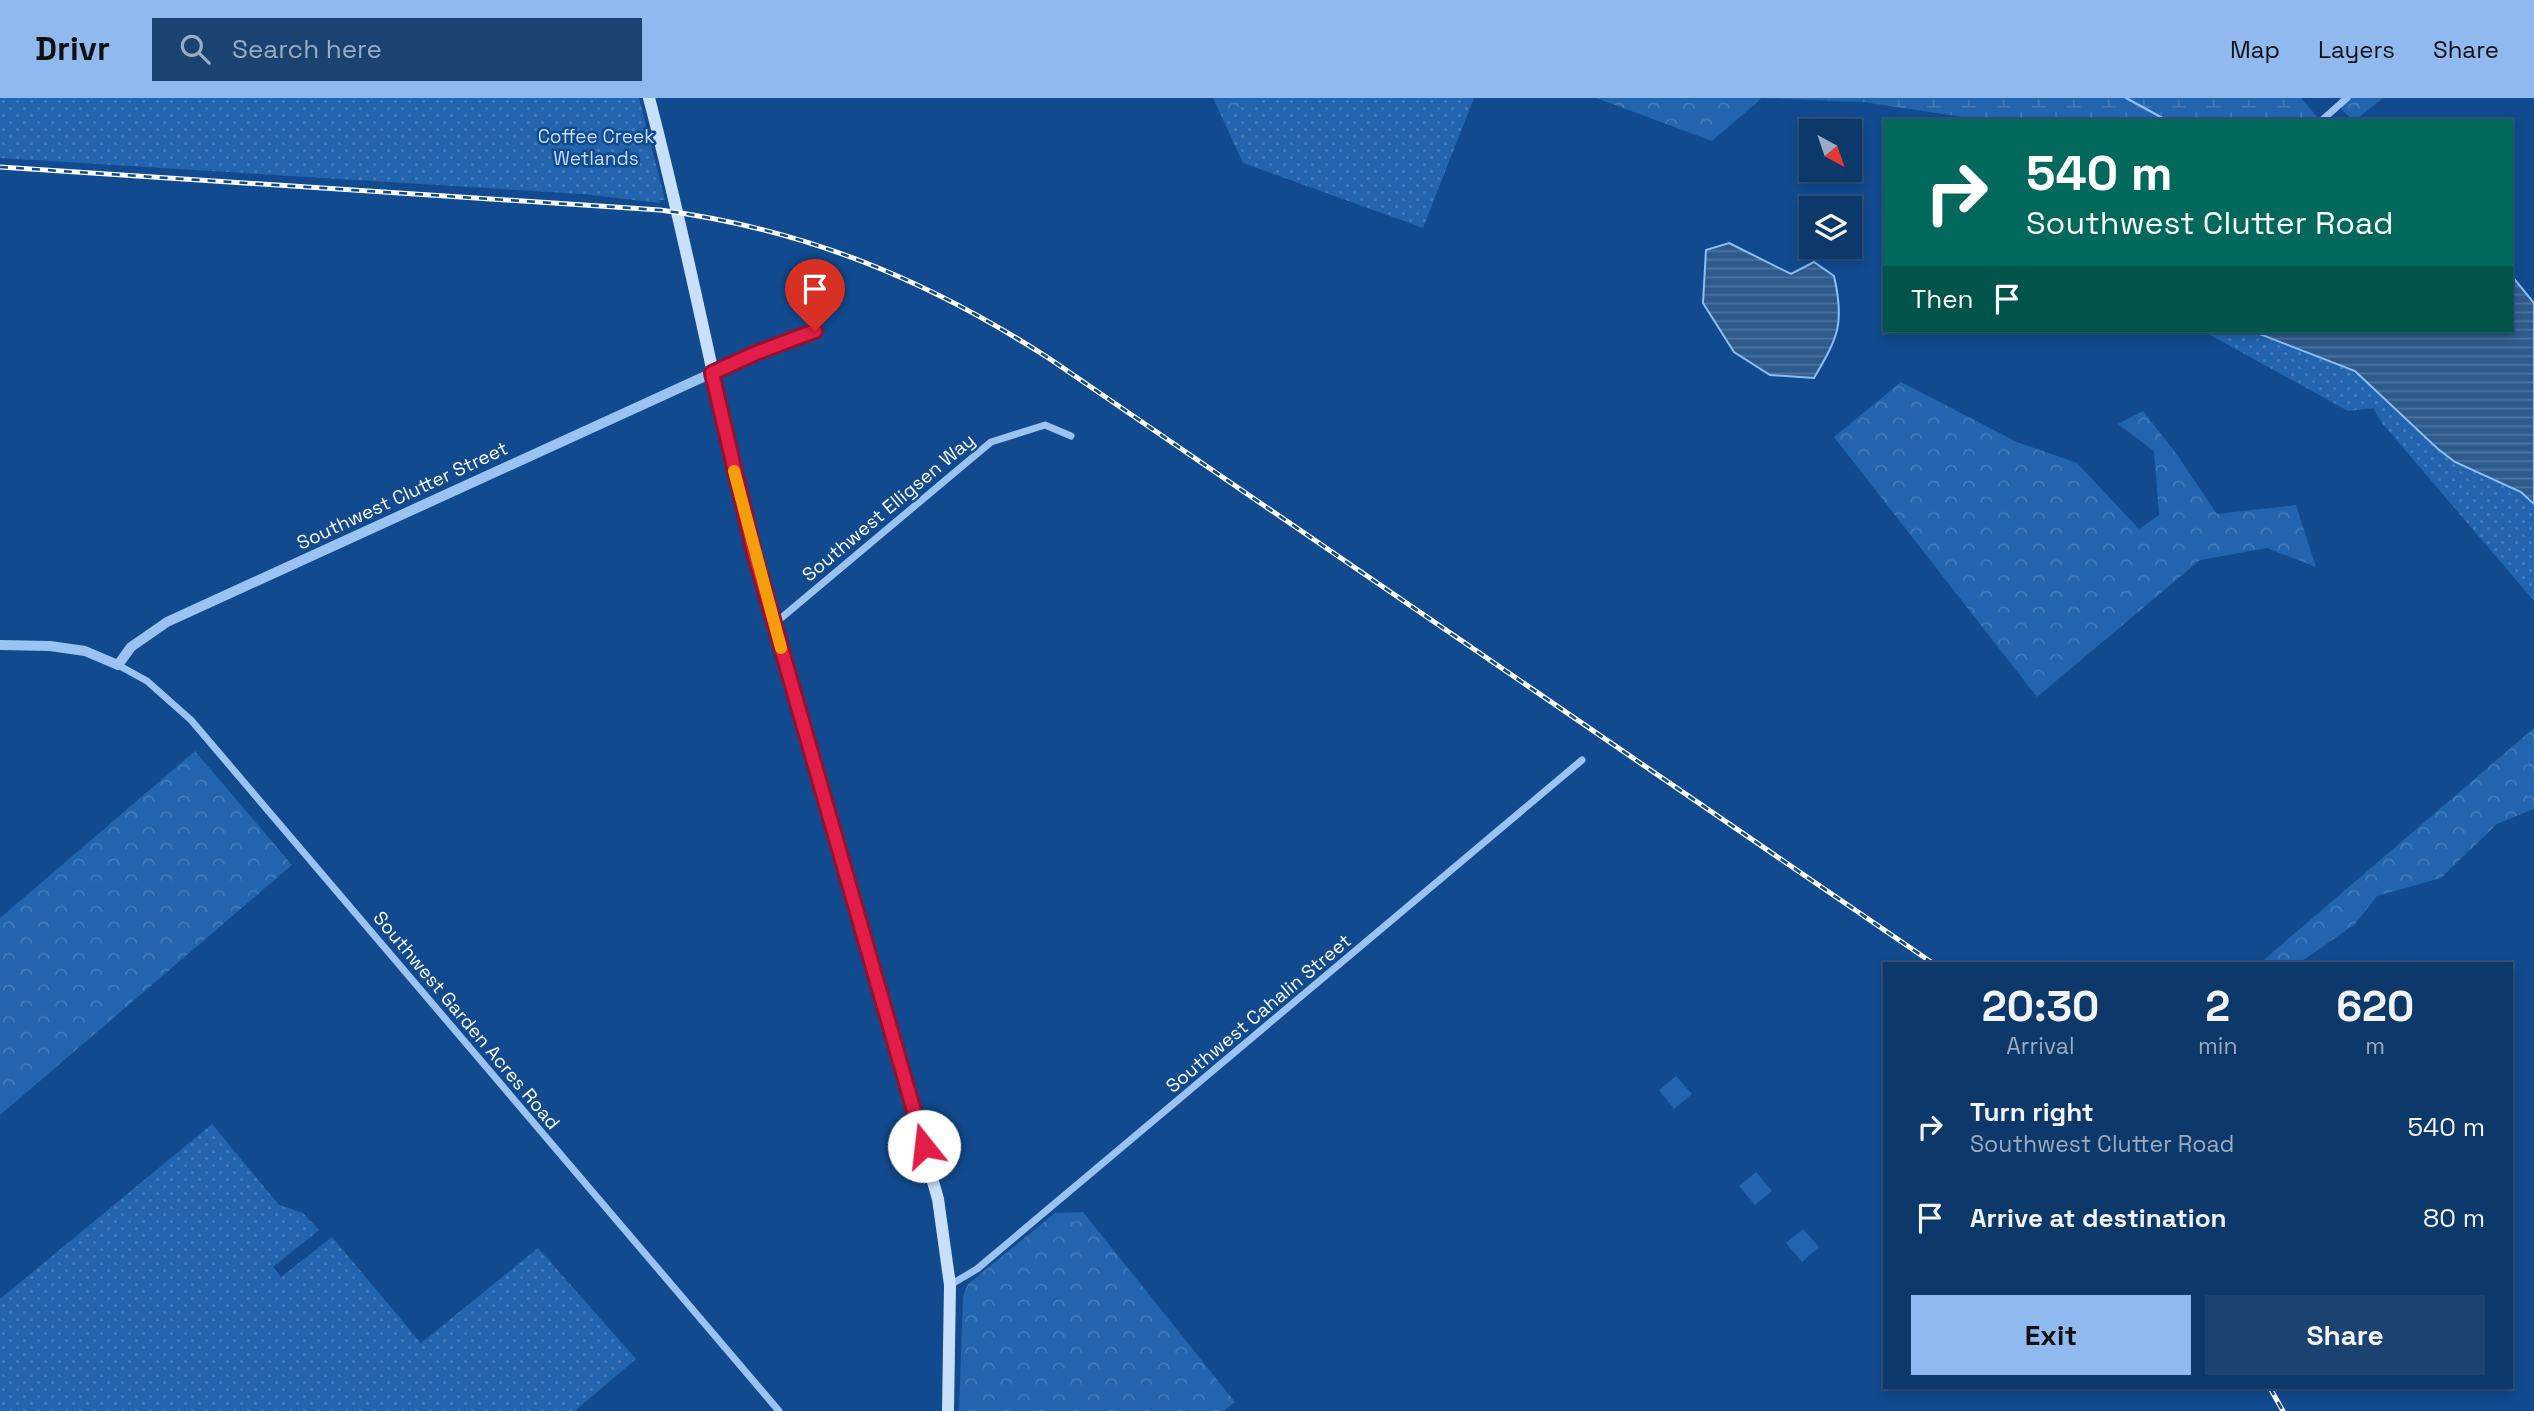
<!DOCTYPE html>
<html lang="en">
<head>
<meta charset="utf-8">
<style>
	body { margin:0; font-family:"Space Grotesk",sans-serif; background:#1b4372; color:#f1f3f6; height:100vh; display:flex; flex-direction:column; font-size:26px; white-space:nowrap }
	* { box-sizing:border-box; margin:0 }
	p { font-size:23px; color:#9aacc1 }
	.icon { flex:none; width:38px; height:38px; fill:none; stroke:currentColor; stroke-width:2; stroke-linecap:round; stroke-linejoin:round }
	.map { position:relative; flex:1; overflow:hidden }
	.side { position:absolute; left:1883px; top:864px; width:630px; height:427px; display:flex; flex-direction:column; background:#0d386a; border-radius:0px; box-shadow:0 4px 10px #0003,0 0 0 2px #2d527e }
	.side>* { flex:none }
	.hud { position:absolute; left:1883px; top:21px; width:630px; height:214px; border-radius:0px; box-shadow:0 4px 10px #0003,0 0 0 2px #2d527e; background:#00695c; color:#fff; overflow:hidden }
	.needle { width:46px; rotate:140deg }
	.controls { position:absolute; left:1799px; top:21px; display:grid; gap:14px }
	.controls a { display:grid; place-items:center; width:63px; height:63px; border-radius:0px; background:#0d386a; box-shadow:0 4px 10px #0003,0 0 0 2px #2d527e; font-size:35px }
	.pin { position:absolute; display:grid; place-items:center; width:60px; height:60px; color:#fff; margin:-72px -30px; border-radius:50% 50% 50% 0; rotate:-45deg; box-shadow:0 0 7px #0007 }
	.pin .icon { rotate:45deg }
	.me { position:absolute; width:77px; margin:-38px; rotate:344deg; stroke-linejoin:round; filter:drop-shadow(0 0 5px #0008) }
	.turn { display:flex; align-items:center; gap:24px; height:147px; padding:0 28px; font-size:32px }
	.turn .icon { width:91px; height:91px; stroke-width:2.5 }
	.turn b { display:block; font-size:49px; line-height:60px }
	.then { display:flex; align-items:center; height:66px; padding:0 28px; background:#0003; gap:14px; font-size:26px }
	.eta { display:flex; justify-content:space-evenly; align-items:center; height:119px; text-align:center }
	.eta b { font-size:42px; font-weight:800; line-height:49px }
	.primary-button { display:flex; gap:14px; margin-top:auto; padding:14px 28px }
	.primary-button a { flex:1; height:80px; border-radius:0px; background:#90b9f0; color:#111; font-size:28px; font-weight:800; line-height:80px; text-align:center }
	.primary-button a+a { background:#1b4372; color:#f1f3f6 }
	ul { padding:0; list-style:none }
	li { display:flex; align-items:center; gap:21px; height:91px; padding:0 28px }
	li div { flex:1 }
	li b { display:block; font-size:26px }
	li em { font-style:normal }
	header { display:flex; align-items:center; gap:42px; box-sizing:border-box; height:98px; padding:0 35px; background:#90b9f0; color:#111 }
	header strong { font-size:33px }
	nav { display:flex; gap:38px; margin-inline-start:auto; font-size:24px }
	.search { width:490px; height:63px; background:#1b4372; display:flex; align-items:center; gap:18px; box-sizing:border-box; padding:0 24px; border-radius:0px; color:#9aacc1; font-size:26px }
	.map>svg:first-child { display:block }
	.green { fill:url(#green-dots) }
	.forest { fill:url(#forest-crowns) }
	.wetland { fill:url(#wetland-marsh) }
	.pitch { fill:#2264ae }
	.water { fill:url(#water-rules); stroke:#8bbff6; stroke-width:2 }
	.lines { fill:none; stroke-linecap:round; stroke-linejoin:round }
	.stream { stroke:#8bbff6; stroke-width:2.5 }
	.minor { stroke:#9ac3f2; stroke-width:7 }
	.tertiary { stroke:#9ac3f2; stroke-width:10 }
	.secondary { stroke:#c9e0fc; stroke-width:12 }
	.rail-casing { stroke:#fff; stroke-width:5 }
	.rail { stroke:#114a8e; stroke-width:2.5; stroke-dasharray:8; stroke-linecap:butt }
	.route-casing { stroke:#92132f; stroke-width:18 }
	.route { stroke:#e11d48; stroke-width:12 }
	.slow { stroke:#f59e0b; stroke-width:12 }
	.labels { text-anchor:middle; stroke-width:5; stroke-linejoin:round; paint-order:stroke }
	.park-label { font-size:19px; fill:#c1ddfd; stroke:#114a8e }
	.street-label { font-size:19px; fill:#fff; stroke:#114a8e }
</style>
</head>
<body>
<header>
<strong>Drivr</strong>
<div class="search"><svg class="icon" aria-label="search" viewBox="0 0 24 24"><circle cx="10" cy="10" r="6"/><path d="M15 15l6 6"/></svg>Search here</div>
<nav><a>Map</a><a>Layers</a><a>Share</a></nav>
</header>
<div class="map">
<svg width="2534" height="1313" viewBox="0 0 2534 1313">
	<defs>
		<pattern id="green-dots" width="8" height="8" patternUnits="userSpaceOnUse" patternTransform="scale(1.75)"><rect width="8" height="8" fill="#2264ae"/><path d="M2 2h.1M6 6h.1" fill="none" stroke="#437bba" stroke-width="1.8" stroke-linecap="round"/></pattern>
		<pattern id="forest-crowns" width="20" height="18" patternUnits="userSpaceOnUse" patternTransform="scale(1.75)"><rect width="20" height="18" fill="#2264ae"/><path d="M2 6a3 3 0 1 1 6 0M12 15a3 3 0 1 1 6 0" fill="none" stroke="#437bba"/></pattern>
		<pattern id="wetland-marsh" width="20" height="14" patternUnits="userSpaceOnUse" patternTransform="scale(1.75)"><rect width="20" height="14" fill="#2264ae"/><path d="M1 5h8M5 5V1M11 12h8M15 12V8" fill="none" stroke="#437bba"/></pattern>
		<pattern id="water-rules" width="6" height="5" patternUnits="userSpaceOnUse" patternTransform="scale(1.75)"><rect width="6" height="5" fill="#2f5a8c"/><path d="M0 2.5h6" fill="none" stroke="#4e739d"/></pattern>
	</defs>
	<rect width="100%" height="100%" fill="#114a8e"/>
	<!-- green -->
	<path class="green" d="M0,0H639L665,102H659L660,105L582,96L0,60Z
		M1265,0H1474L1423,130L1243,65L1220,15L1255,1Z
		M2203,233H2252L2355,273L2438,351L2455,364L2521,394L2534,406V503L2382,325L2373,310L2348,313Z
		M212,1026L279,1107L303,1115L319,1132L273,1169L281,1179L332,1139L421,1245L538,1150L636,1261L575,1313H0V1201Z"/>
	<!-- forest -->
	<path class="forest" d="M1213,0H1265L1220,15Z
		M1596,0H1759L1761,1L1712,43Z
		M2339,0H2383L2354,23L2342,12Z
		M1901,284L2017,344L2077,365L2139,431L2159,417L2154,353L2118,326L2143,313L2178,358L2217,416L2296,407L2316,469L2267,450L2200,462L2037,599L1834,339Z
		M2534,630V711L2497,726L2441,780L2377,798L2355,826L2298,866H2259Z
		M195,653L292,767L0,1017V820Z
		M1083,1114L1235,1304L1224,1313H959L963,1198L968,1186L1055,1115Z"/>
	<!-- wetland -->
	<path class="wetland" d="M1759,0H2301L2319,21L2317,23H1989L1863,4Z"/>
	<!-- pitch -->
	<path class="pitch" d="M1676,978L1692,996L1674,1011L1659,992Z
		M1756,1074L1772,1093L1755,1107L1739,1088Z
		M1803,1131L1819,1149L1802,1164L1786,1145Z"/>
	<!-- water -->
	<path class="water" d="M1729,145L1791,176L1814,164L1834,178C1845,226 1838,239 1814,280L1770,277L1734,254L1703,205L1706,152Z
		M2511,177L2534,205V406L2521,394L2455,364L2438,351L2355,273L2252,233H2511Z"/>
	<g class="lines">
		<!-- stream -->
		<path class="stream" d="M2126,0L2168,23"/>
		<!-- minor -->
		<path class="minor" d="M2321,23L2347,0
			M712,275L756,255L815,233
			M774,526L991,344L1045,327L1071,338
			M118,567L147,583L191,622L779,1313
			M950,1187L977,1171L1582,662"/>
		<!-- tertiary -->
		<path class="tertiary" d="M0,547L50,548L85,553L118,567L131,549L167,524L712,275"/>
		<!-- secondary -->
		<path class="secondary" d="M649,0C689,151 717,304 754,455L938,1101L950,1187L948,1313"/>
		<!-- rail casing -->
		<g class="rail-casing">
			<path id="rail" d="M0,69L660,112C805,131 928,182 1050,261L1934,866
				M2270,1290L2283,1313"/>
		</g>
		<!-- rail -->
		<use href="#rail" class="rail"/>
	</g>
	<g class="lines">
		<!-- route casing -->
		<g class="route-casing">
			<path id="route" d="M815,233L756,255L712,275L754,455L924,1048"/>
		</g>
		<!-- route -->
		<use href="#route" class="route"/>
		<!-- slow -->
		<path class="slow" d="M734,373L781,550"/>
	</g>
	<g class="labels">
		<!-- park labels -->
		<g class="park-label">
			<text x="596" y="45">Coffee Creek<tspan x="596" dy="22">Wetlands</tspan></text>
		</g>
		<!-- street labels -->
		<g class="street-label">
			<text transform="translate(402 397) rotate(-25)" y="7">Southwest Clutter Street</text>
			<text transform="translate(888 409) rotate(-40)" y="7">Southwest Elligsen Way</text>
			<text transform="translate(1258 915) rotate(-40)" y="7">Southwest Cahalin Street</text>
			<text transform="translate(467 922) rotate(50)" y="7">Southwest Garden Acres Road</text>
		</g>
	</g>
</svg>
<div class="controls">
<a><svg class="needle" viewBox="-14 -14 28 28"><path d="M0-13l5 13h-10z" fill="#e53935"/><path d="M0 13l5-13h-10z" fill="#9aacc1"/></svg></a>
<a><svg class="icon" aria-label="layers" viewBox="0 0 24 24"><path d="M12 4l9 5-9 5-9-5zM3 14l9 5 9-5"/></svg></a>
</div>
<div class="pin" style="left:815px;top:233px;background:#d93025"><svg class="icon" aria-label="arrive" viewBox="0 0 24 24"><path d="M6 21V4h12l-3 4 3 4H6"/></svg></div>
<svg class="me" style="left:924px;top:1048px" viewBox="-20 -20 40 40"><circle r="19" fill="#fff"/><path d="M0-13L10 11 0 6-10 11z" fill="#e11d48"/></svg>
<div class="hud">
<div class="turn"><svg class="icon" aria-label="right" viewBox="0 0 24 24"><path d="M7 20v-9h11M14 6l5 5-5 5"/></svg><div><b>540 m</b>Southwest Clutter Road</div></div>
<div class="then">Then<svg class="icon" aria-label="arrive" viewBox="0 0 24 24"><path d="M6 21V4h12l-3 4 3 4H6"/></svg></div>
</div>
<section class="side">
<div class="eta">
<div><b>20:30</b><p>Arrival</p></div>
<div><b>2</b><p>min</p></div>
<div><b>620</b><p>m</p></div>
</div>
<ul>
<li><svg class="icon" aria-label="right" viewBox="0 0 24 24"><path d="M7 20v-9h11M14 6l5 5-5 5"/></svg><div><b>Turn right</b><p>Southwest Clutter Road</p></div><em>540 m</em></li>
<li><svg class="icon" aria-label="arrive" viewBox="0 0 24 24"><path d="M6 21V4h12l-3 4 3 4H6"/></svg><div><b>Arrive at destination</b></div><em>80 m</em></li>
</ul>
<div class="primary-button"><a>Exit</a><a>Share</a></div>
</section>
</div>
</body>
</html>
